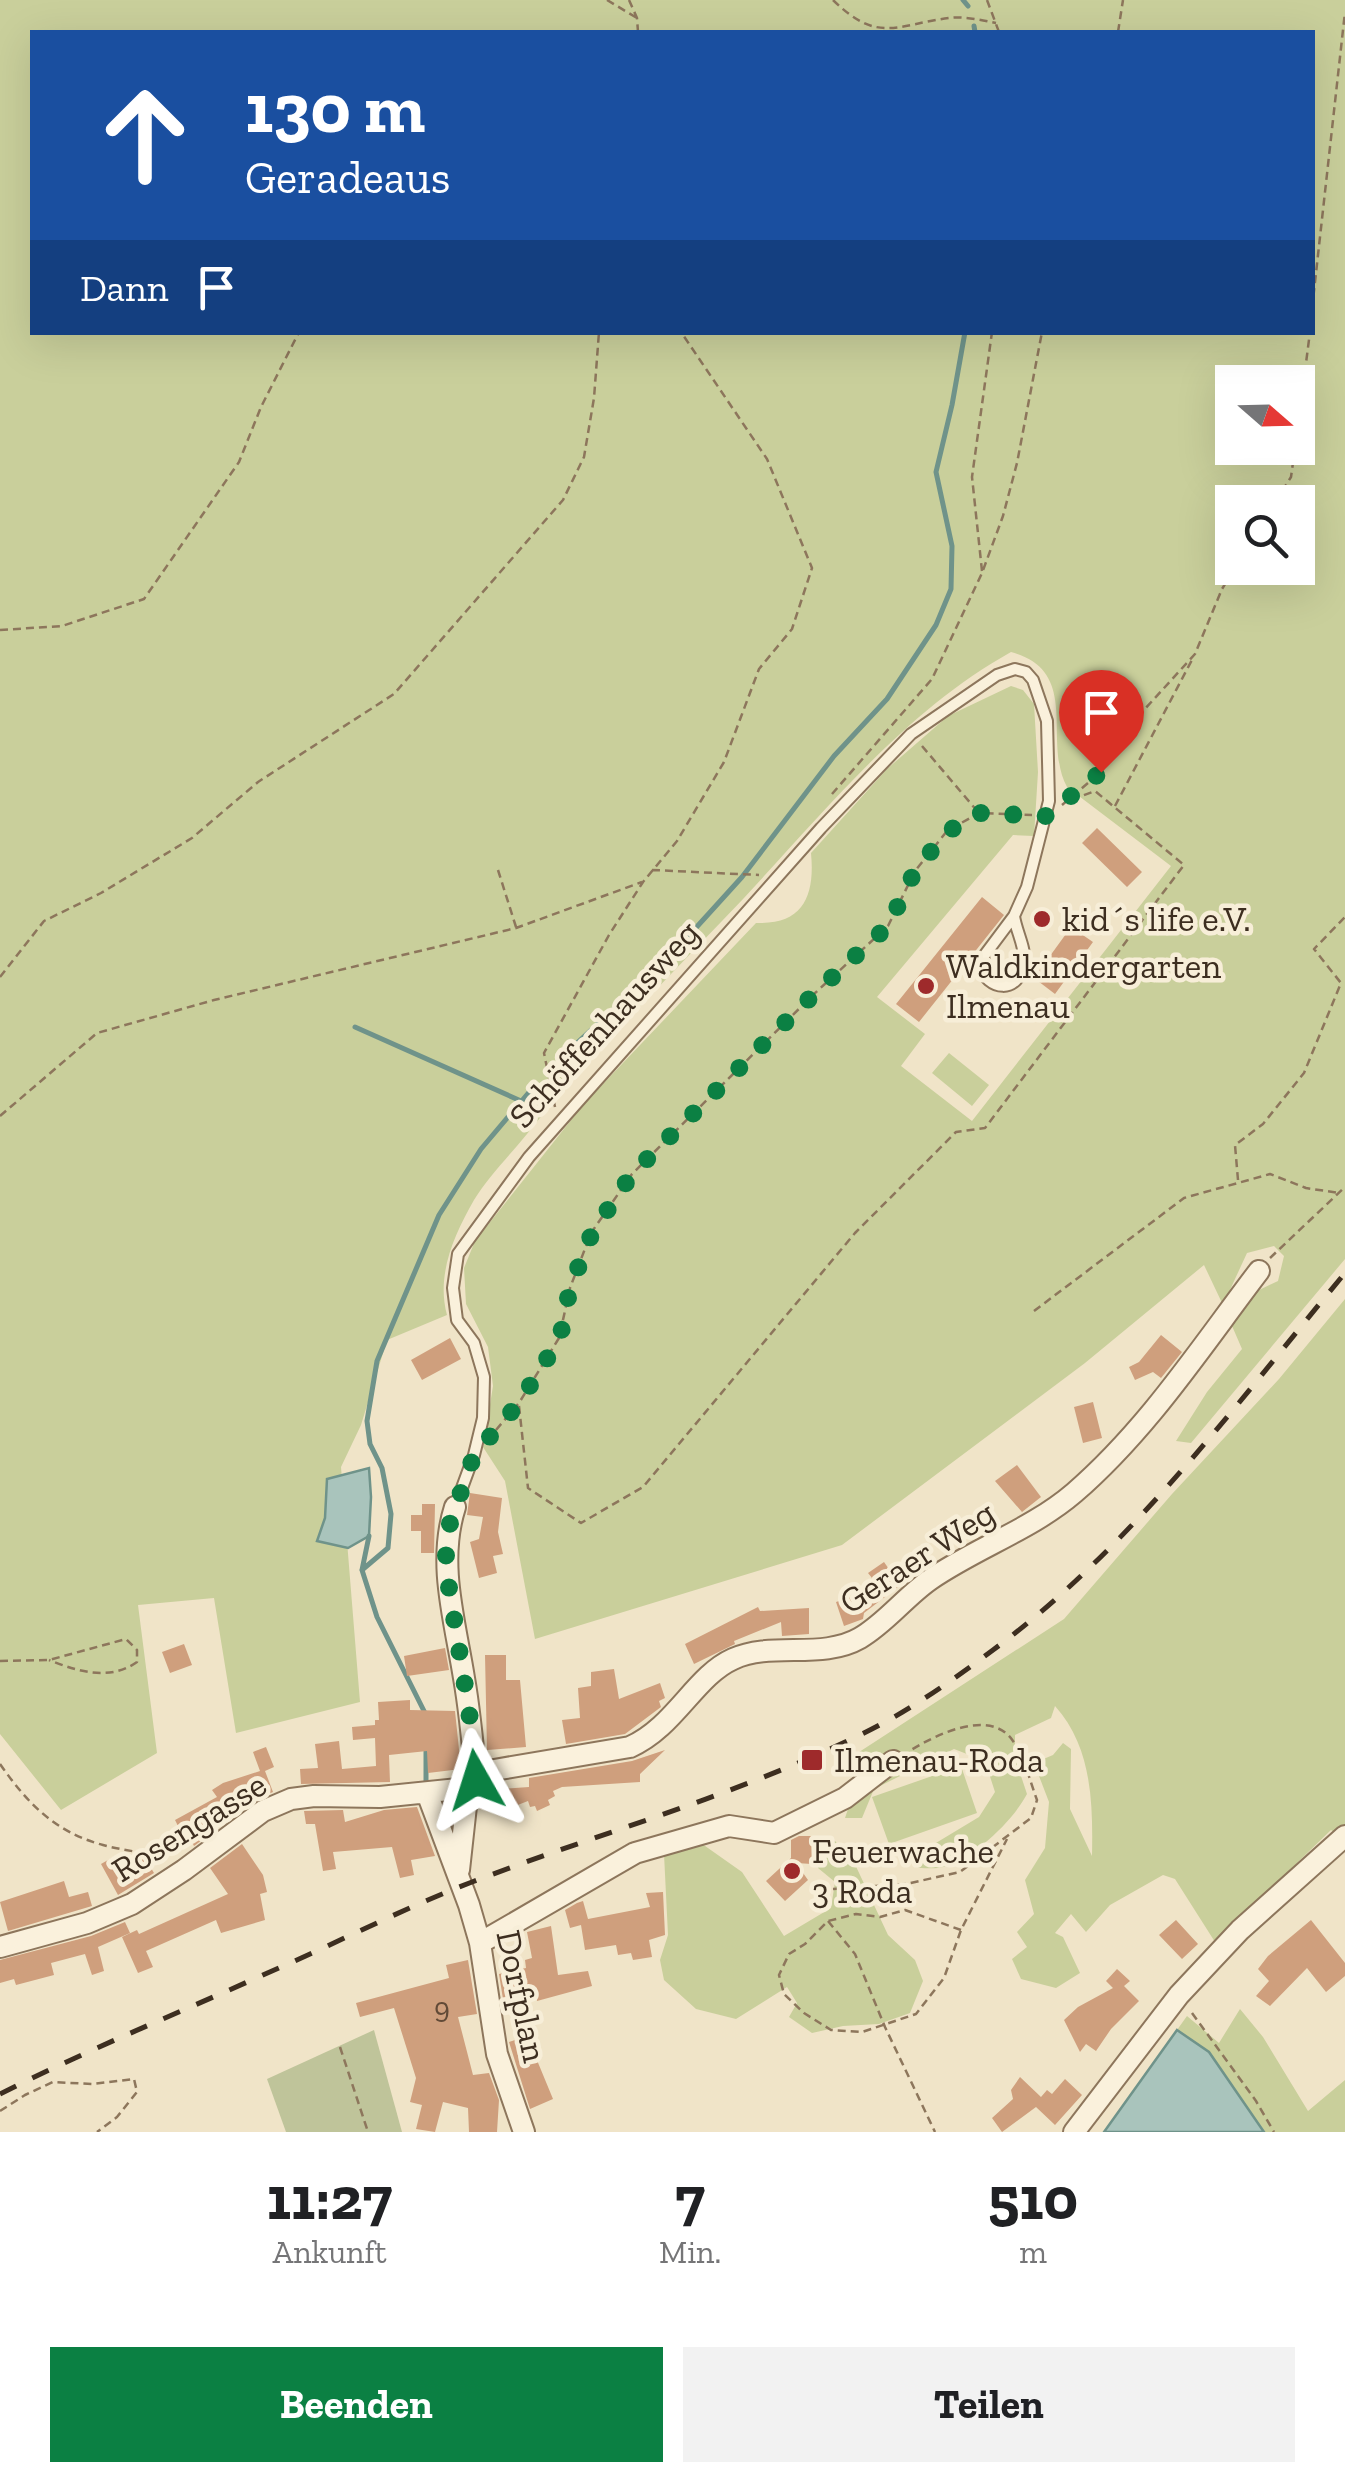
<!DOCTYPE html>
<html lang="de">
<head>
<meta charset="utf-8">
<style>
	body { margin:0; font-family:"Zilla Slab",serif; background:#f2f2f2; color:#202124; height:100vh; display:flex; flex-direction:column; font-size:38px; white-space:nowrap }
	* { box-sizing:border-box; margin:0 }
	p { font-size:32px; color:#757577 }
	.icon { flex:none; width:55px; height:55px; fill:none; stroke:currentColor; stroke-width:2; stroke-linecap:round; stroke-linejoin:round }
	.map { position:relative; height:2132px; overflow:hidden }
	.side { display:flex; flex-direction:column; background:#fff; flex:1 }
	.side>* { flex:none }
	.hud { position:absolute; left:30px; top:30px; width:1285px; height:305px; border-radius:0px; box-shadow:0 10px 40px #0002; background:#1a4fa0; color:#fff; overflow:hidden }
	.needle { width:65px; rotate:110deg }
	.buttons { position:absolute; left:1215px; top:365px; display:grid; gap:20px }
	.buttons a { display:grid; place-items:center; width:100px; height:100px; border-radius:0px; background:#fff; box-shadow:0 10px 40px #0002; font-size:50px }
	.pin { position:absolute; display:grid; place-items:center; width:85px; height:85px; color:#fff; margin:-102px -42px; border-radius:50% 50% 50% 0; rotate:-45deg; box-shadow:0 0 10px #0007 }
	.pin .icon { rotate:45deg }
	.me { position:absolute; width:110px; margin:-55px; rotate:354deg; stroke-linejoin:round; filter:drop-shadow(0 0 8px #0008) }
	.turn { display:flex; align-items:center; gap:35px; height:210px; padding:0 50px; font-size:45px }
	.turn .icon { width:130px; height:130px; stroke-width:2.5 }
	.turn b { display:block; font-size:70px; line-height:85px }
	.then { display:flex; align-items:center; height:95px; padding:0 50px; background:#0003; gap:20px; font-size:38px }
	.eta { display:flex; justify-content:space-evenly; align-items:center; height:170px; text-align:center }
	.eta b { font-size:60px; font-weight:700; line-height:70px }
	.cta { display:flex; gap:20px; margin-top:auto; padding:20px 50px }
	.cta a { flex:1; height:115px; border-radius:0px; background:#0b8043; color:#fff; font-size:40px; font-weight:700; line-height:115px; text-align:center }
	.cta a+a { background:#f2f2f2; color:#202124 }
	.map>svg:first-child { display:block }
	.green { fill:#c9cf9b; fill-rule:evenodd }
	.cemetery { fill:#bfc49a }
	.water { fill:#a9c4bc; stroke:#6f938a; stroke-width:2.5 }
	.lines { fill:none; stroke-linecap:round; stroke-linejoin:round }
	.stream { stroke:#6f938a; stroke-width:5 }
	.building { fill:#cf9f7d }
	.lane-casing { stroke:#8d765c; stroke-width:14 }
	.street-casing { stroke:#8d765c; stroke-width:24 }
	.path { stroke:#8d765c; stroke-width:2.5; stroke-dasharray:8 5; stroke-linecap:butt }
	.lane { stroke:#faf1dc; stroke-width:10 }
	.street { stroke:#faf1dc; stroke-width:20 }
	.rail { stroke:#3d2e20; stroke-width:5; stroke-dasharray:18 18; stroke-linecap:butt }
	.route { stroke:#0b8043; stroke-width:18; stroke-dasharray:0 32.4 }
	.poi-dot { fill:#9e2a2b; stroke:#f7eed8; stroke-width:4 }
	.labels { text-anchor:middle; stroke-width:9; stroke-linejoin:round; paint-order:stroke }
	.number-label { font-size:30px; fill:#624a37 }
	.poi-label { font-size:35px; fill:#3d2e20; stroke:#f7eed8; text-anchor:start }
	.street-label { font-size:35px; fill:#3d2e20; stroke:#f7eed8 }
</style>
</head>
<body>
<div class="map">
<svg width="1345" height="2132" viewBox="0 0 1345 2132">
	<rect width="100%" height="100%" fill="#f0e4c8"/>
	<!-- green -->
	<path class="green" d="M0,0H1345V1259L1191,1443L1176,1441L1207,1392L1242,1349L1229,1319L1255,1292L1278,1281L1284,1256L1274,1246L1247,1253L1223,1305L1204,1265L1085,1363L842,1545L535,1639L505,1481L483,1447L493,1386L488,1347L466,1304L464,1268L475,1241L583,1105L756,923C804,925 815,895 811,853L887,769L948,716L1011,686L1023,690L1034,704L1038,772L1034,836L1013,835L877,997L925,1034L901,1066L972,1121L1171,866L1067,787C1042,741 1082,671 1011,652C896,716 812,828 722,921C655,991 587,1059 527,1134C509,1156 488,1177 474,1200C454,1235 436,1275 447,1315L387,1340L361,1425L341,1467L360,1702L236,1733L214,1598L138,1605L157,1753L61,1810L0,1734ZM32,32H1312V332H32ZM1232,382H1298V448H1232ZM1232,502H1298V568H1232Z
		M949,1053L989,1085L972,1106L932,1073Z
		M1345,1299V1839L1331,1830L1215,1942L1175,1879L1163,1875L1110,1905L1086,1932L1071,1914L1055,1933L1063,1937L1080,1973L1056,1988L1021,1979L1012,1959L1027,1947L1017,1932L1034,1914L1025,1880L1045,1848L1049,1802L1034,1763L1053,1755L1063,1743L1071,1749L1070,1809L1092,1856C1093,1803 1092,1747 1055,1706L1051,1718L1015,1735V1758L1027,1794C1012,1822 975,1857 943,1867C936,1869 926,1868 919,1868L911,1858L979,1817L995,1792L985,1761L954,1749L874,1789L862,1818H845L857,1782L853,1756L1064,1619L1172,1494L1279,1379Z
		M961,1766L977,1813L889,1844L872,1797Z
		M698,1841L742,1872L784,1936L831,1908L835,1882L818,1868L816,1851L835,1841L853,1860L888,1935L915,1960L923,1981L910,2013L879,2024L843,2026L812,2033L789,2017L797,2003L787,1987L736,2019L696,2009L664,1980L660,1960L668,1935L664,1854Z
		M1240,2009L1263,2037L1308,2111L1345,2080V2132H1264L1209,2053L1177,2030L1187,2016L1219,2043Z"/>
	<!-- cemetery -->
	<path class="cemetery" d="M374,2030L402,2132H286L267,2079Z"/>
	<!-- water -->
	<path class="water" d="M369,1468L371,1497L369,1536L348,1548L317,1541L325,1518L327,1479Z
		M1177,2030L1209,2052L1264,2132H1104Z"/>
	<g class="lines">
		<!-- stream -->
		<path class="stream" d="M963,0L968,6
			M974,26L975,32
			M355,1027L521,1101
			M577,1043L664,963L742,877L834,756L887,699L936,625L951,589L952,546L936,472L952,405L965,332
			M369,1536L362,1570L377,1617L426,1715
			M362,1570L388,1548L391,1514L382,1468L370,1444L367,1421L377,1361L439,1215L481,1149L536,1084
			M426,1748V1786"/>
	</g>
	<!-- building -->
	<path class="building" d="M1097,828L1142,872L1127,887L1082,843Z
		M982,897L1004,915L919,1022L896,1004Z
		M1071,927L1093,942L1055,994L1034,978Z
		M1161,1335L1182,1352L1161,1378L1153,1372L1135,1380L1129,1367L1139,1362Z
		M450,1338L461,1359L422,1380L411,1360Z
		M1093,1402L1102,1438L1083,1443L1074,1407Z
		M1017,1465L1041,1497L1022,1512L995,1481Z
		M470,1493L502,1498L498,1532L503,1554L493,1556L497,1573L479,1578L470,1542L479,1539L483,1517L467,1515Z
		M422,1504H435L434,1553H421V1531H411V1515H422Z
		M884,1562L898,1582L907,1580L864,1613L863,1619L844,1626L836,1602L870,1591L864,1583L872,1578L868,1573Z
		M758,1607L760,1611L809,1608V1634L782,1636L781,1622L734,1641L735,1644L694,1664L685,1644Z
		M184,1644L192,1665L170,1673L162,1652Z
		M445,1648L449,1670L407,1676L404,1656Z
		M485,1655H506V1680H520L526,1747L487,1750Z
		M614,1669L619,1699L660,1683L665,1698L659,1701L661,1707L625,1734L566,1744L562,1720L580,1718L578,1688L591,1686V1672Z
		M410,1700V1710L455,1711L461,1769L428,1773L427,1751L389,1755L390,1782L301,1784L300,1769L318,1768L315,1744L339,1741L342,1769L376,1766L375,1738L353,1740L352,1727L375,1725V1720H379L378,1702Z
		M266,1747L274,1767L265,1771L273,1792L254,1800L208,1829L210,1834L194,1846L192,1842L187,1844L175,1820L217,1797L212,1790L223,1783L260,1771L253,1752Z
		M665,1750L640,1774V1782L562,1787L553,1791L555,1796L548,1800L550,1805L537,1811L535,1806L530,1807L528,1801L500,1812L498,1808L480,1809L481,1796L494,1786H499V1789L529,1787V1778L632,1761Z
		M417,1807L435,1856L411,1860L414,1875L400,1878L392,1847L333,1852L336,1869L323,1871L315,1824H306L304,1811L343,1810L345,1822L384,1810Z
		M799,1836H811L812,1864L796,1863L808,1880L785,1901L766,1881L791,1858V1840Z
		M242,1844L263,1875L267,1892L260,1894L265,1920L221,1933L216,1920L146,1951L153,1967L138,1973L122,1937L137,1930L139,1934L228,1894L210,1868Z
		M115,1856L122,1870L145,1858L154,1873L118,1895L101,1864Z
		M64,1881L69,1897L88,1892L92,1906L8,1931L0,1902Z
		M663,1892L665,1935L649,1940L652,1957L633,1960L631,1953L618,1955L616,1945L585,1950L581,1925L570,1928L565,1910L577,1903L583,1901L588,1919L650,1907L646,1893Z
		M1176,1920L1198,1944L1182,1959L1159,1935Z
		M1311,1920L1345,1963V1976L1326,1992L1307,1968L1270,2006L1256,1996L1269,1981L1258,1969L1268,1956Z
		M125,1922L130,1933L98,1947L104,1971L92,1975L85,1954L51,1963L54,1975L16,1985L14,1979L0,1983V1960L91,1936Z
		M551,1926L558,1975L588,1971L592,1986L537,2001L536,1992L503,1999L499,1974L526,1968L525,1960L532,1958L527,1932Z
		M468,1960L477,2014L458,2017L473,2075L489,2073L499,2100L497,2132H469L468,2108L443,2102L435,2132L416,2129L422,2105L410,2102L416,2078L394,2008L360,2017L356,2003L449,1978L446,1965Z
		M1117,1969L1130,1981L1124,1986L1139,2001L1111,2029L1096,2051L1086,2044L1080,2052L1064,2020L1078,2007L1113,1988L1106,1981Z
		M527,2036L553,2099L530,2109L509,2042Z
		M1020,2077L1041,2097L1047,2090L1052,2094L1065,2079L1082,2095L1055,2125L1036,2107L1002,2132L992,2118L1013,2099L1011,2090Z"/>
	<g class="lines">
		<!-- lane casing -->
		<g class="lane-casing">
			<path id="lane" d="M455,1507L474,1455L483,1418L484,1377L474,1343L457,1320L453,1288L458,1254L529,1157L821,828L911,734L997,675L1015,669L1026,672L1033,680L1047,721L1049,801L1027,887L1014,916L978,964C988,992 1019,995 1024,962C1026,948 1016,931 1014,916"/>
		</g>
		<!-- street casing -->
		<g class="street-casing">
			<path id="street" d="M455,1507C437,1563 455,1621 464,1678C470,1712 473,1746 476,1780
				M427,1793L469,1905L480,1943L497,2054L524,2132
				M459,1870L468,1788
				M480,1943L635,1853L729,1826L774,1833L845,1798L893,1761
				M0,1947L87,1923L132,1904L184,1870L263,1811L291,1799L314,1796L380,1797L468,1788L494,1770L630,1747C675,1727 695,1676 733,1659C772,1641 822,1660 860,1638C886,1623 906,1596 931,1579C976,1548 1032,1529 1074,1493C1148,1429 1201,1347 1259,1271
				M1074,2132L1179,1995L1240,1930L1345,1836"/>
		</g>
		<!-- path -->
		<path class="path" d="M607,0L637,18
			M629,0L637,18L638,32
			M833,0C878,44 895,25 949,18C964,16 981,20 996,23
			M987,0L999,32
			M1118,32L1123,0
			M1312,309L1345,12
			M1298,425L1310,332
			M1275,502L1291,477L1295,448
			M982,571L972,477L992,332
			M0,630L62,626L144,599L239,462L261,407L299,332
			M922,746L978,812
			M832,794L932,679L982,573L1003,516L1017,463L1042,332
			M1062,805L1101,772L1144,710L1195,654L1222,589L1235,568
			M1115,806L1193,658
			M498,870L516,927
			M652,870L759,875
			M0,977L44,921L101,893L192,838L258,782L394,694L563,500L584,457L594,398L599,332
			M555,1107L544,1053L609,935L643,882L677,841L724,762L759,669L792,629L812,568L767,459L681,332
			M0,1116L97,1033L214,1000L516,928L642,882
			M1238,1180L1235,1145L1263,1124L1304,1073L1341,983L1314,949L1345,917
			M1270,1258L1345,1187
			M1034,1311L1184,1198L1270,1174L1306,1188L1339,1193
			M519,1406L528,1488L581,1523L643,1487L855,1233L956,1132L985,1128L1184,865L1095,791L1071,800
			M496,1430L519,1403L559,1338L570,1288L591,1233L632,1174L814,994L888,926L915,871L947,831L979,813L1032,815
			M0,1661L49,1660L126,1639L137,1650V1662C110,1681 79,1672 49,1660
			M0,1764C28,1804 55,1832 103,1845C124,1851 145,1851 164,1861
			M833,1889L906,1884L960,1872L1031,1818L1037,1800C1030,1781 1024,1757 1013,1741C991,1708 937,1734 911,1750
			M828,1921L855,1954L885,2027L935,2132
			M961,1930L905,1910L880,1917L856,1914L828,1921L805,1944L789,1954L779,1975L784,1994L804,2013L831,2030L862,2032L916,2014L944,1978L961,1930L1007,1839
			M1192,2013L1256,2101L1274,2132
			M340,2047L368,2132
			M0,2111L25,2095L53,2082L92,2084L134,2079L137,2092L117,2117L97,2132"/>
		<!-- lane -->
		<use href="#lane" class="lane"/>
		<!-- street -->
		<use href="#street" class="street"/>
		<!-- rail -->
		<path class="rail" d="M0,2094C89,2049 181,2012 272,1971C339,1942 404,1908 472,1882C602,1832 738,1795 864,1733C909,1711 953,1680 993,1650C1132,1547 1236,1404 1345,1273"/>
	</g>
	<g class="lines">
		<!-- route -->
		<path class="route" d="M476,1780L469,1710L446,1569V1535L474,1455L519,1403L560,1338L570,1288L592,1233L632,1174L814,994L888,926L915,871L947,832L979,813L1046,816L1101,772"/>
	</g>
	<!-- markers -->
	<g class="poi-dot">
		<circle cx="1042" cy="919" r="10"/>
		<circle cx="926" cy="986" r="10"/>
		<rect x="800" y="1748" width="24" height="24" rx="5"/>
		<circle cx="792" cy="1871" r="10"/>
	</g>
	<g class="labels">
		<!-- number labels -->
		<g class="number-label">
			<text x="442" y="2018">9</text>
		</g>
		<!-- poi labels -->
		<g class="poi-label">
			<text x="1062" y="931">kid´s life e.V.</text>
			<text x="946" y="978">Waldkindergarten<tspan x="946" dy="40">Ilmenau</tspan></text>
			<text x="834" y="1772">Ilmenau-Roda</text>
			<text x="812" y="1863">Feuerwache<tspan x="812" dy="40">3 Roda</tspan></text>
		</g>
		<!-- street labels -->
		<g class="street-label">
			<text transform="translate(604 1024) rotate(-48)" y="12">Schöffenhausweg</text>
			<text transform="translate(917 1557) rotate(-33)" y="12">Geraer Weg</text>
			<text transform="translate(189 1827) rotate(-32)" y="12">Rosengasse</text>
			<text transform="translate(522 1996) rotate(78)" y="12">Dorfplan</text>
		</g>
	</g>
</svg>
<div class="buttons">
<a><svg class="needle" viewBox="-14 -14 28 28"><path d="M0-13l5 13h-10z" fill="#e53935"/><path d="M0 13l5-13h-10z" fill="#757577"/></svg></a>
<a><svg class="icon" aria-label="search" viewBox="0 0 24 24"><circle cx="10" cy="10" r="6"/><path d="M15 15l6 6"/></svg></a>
</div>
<div class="pin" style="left:1101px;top:772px;background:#d93025"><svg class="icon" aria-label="arrive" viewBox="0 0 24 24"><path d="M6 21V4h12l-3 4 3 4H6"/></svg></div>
<svg class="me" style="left:476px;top:1780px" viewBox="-20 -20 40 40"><path d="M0-17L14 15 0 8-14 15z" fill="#0b8043" stroke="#fff" stroke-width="4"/></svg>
<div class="hud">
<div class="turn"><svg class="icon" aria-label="ahead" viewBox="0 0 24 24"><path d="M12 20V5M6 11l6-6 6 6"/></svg><div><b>130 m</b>Geradeaus</div></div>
<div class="then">Dann<svg class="icon" aria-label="arrive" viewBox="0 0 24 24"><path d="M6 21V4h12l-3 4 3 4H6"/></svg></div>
</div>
</div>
<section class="side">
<div class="eta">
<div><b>11:27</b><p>Ankunft</p></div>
<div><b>7</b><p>Min.</p></div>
<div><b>510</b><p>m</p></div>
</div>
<div class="cta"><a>Beenden</a><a>Teilen</a></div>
</section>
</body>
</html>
